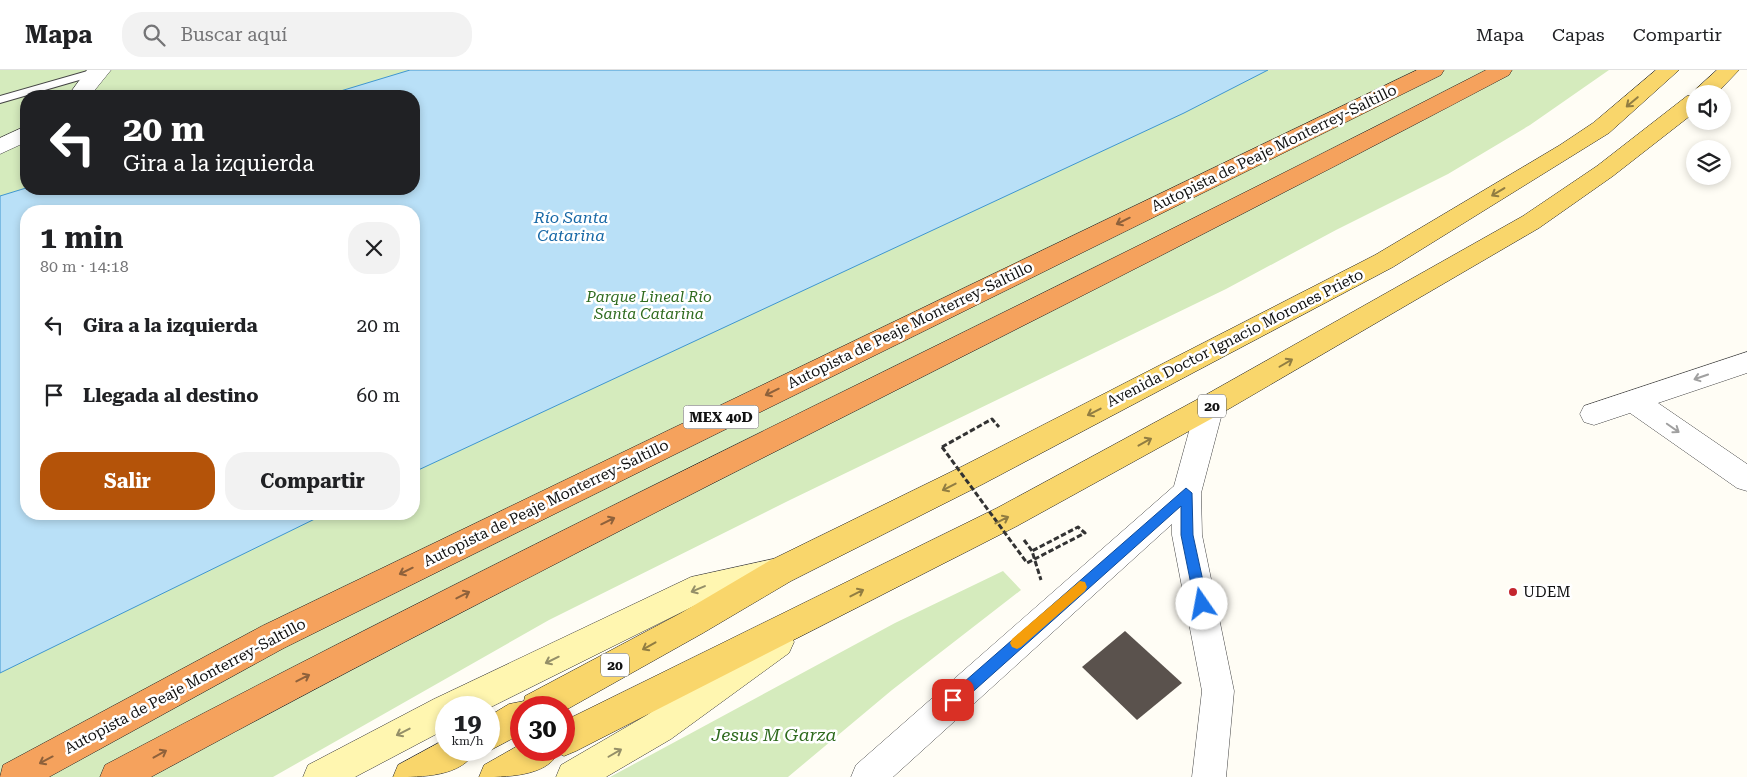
<!DOCTYPE html>
<html lang="es">
<head>
<meta charset="utf-8">
<style>
	body { margin:0; font-family:"Roboto Serif",serif; background:#f2f2f2; color:#202124; height:100vh; display:flex; flex-direction:column; font-size:19px; white-space:nowrap }
	* { box-sizing:border-box; margin:0 }
	p { font-size:16px; color:#757577 }
	.icon { flex:none; width:28px; height:28px; fill:none; stroke:currentColor; stroke-width:2; stroke-linecap:round; stroke-linejoin:round }
	.map { position:relative; flex:1; overflow:hidden }
	.panel { position:absolute; left:20px; top:135px; width:400px; height:315px; display:flex; flex-direction:column; background:#fff; border-radius:20px; box-shadow:0 2px 8px #0003 }
	.panel>* { flex:none }
	.guide { position:absolute; left:20px; top:20px; width:400px; height:105px; border-radius:20px; box-shadow:0 2px 8px #0003; background:#202124; color:#fff; overflow:hidden }
	.fabs { position:absolute; left:1686px; top:15px; display:grid; gap:10px }
	.fabs a { display:grid; place-items:center; width:45px; height:45px; border-radius:50%; background:#fff; box-shadow:0 2px 8px #0003; font-size:25px }
	.speed { position:absolute; left:435px; top:626px; display:flex; gap:10px; font-size:25px; font-weight:700; text-align:center }
	.speed>* { display:grid; place-content:center; width:65px; height:65px; border-radius:50%; background:#fff; box-shadow:0 2px 8px #0003; line-height:1 }
	.speed small { font-size:12px; font-weight:400 }
	.speed .limit { border:8px solid #d22; background:#fff; color:#111 }
	.pin { position:absolute; display:grid; place-items:center; width:42px; height:42px; color:#fff; margin:-21px; border-radius:10px; box-shadow:0 2px 8px #0006 }
	.me { position:absolute; width:55px; margin:-28px; rotate:348deg; stroke-linejoin:round; filter:drop-shadow(0 0 4px #0008) }
	.turn { display:flex; align-items:center; gap:18px; height:105px; padding:0 20px; font-size:22px }
	.turn .icon { width:65px; height:65px; stroke-width:2.5 }
	.turn b { display:block; font-size:35px; line-height:42px }
	.round { display:grid; place-items:center; flex:none; width:52px; height:52px; border-radius:20px; background:#f2f2f2 }
	.head { display:flex; align-items:center; justify-content:space-between; height:85px; padding:0 20px }
	h1 { font-size:30px; font-weight:700; line-height:38px }
	.button { display:flex; gap:10px; margin-top:auto; padding:10px 20px }
	.button a { flex:1; height:58px; border-radius:20px; background:#b45309; color:#fff; font-size:20px; font-weight:700; line-height:58px; text-align:center }
	.button a+a { background:#f2f2f2; color:#202124 }
	ul { padding:0; list-style:none }
	li { display:flex; align-items:center; gap:15px; height:70px; padding:0 20px }
	li div { flex:1 }
	li b { display:block; font-size:19px }
	li em { font-style:normal }
	header { display:flex; align-items:center; gap:30px; box-sizing:border-box; height:70px; padding:0 25px; background:#fff; border-bottom:1px solid #e0e0e0 }
	header strong { font-size:24px }
	nav { display:flex; gap:28px; margin-inline-start:auto; font-size:18px }
	.search { width:350px; height:45px; background:#f2f2f2; display:flex; align-items:center; gap:12px; box-sizing:border-box; padding:0 18px; border-radius:20px; color:#757577; font-size:19px }
	.map>svg:first-child { display:block }
	.green { fill:#d5ebbd; fill-rule:evenodd }
	.water { fill:#b9e0f7; stroke:#3f96cf }
	.building { fill:#5a524d }
	.lines { fill:none; stroke-linecap:round; stroke-linejoin:round }
	.service-casing { stroke:#444; stroke-width:2 }
	.minor-casing { stroke:#444; stroke-width:1 }
	.secondary-casing { stroke:#333; stroke-width:1 }
	.primary-casing { stroke:#222; stroke-width:1 }
	.motorway-casing { stroke:#222; stroke-width:1 }
	.path { stroke:#333; stroke-width:3; stroke-dasharray:5.5 2.5; stroke-linecap:butt }
	.service { fill:#fff; fill-rule:evenodd }
	.minor { fill:#fff; fill-rule:evenodd }
	.secondary { fill:#fff6b0; fill-rule:evenodd }
	.primary { fill:#f9d66b; fill-rule:evenodd }
	.motorway { fill:#f5a25d; fill-rule:evenodd }
	.path-bridge { stroke:#333; stroke-width:3; stroke-dasharray:5.5 2.5; stroke-linecap:butt }
	.oneway { stroke:#917d42 }
	.oneway2 { stroke:#8e613b }
	.oneway3 { stroke:#a0a0a0 }
	.oneway4 { stroke:#948f68 }
	.route { fill:#1a73e8; stroke:#114b97 }
	.slow { fill:#f59e0b }
	.poi-dot { fill:#c4262e; stroke:#fff; stroke-width:2 }
	.labels { text-anchor:middle; stroke-width:5; stroke-linejoin:round; paint-order:stroke }
	.shield { fill:#fff; stroke:#585858; stroke-width:1 }
	.shield-label { font-size:14px; font-weight:bold; fill:#111 }
	.street-label { font-size:15px; fill:#111; stroke:#fff }
	.park-label { font-size:15px; font-style:italic; fill:#2f6b1f; stroke:#fff }
	.poi-label { font-size:15px; fill:#111; stroke:#fff; text-anchor:start }
	.water-label { font-size:16px; font-style:italic; fill:#1768a6; stroke:#fff }
	.near-park-label { font-size:18px; font-style:italic; fill:#2f6b1f; stroke:#fff }
</style>
</head>
<body>
<header>
<strong>Mapa</strong>
<div class="search"><svg class="icon" aria-label="search" viewBox="0 0 24 24"><circle cx="10" cy="10" r="6"/><path d="M15 15l6 6"/></svg>Buscar aquí</div>
<nav><a>Mapa</a><a>Capas</a><a>Compartir</a></nav>
</header>
<div class="map">
<svg width="1747" height="707" viewBox="0 0 1747 707">
	<rect width="100%" height="100%" fill="#fffdf5"/>
	<!-- green -->
	<path class="green" d="M0,0H1609L1530,55L1448,104L1336,160L1226,219L790,430L549,550L273,707H0ZM26,26H414V119H26ZM26,141H414V444H26Z
		M1003,501L1021,520L892,620L788,707H610L895,553Z"/>
	<!-- water -->
	<path class="water" d="M410,0H1268L1184,43L414,402V141H26V444H325L0,603V126L26,118L414,119V26H324Z"/>
	<!-- building -->
	<path class="building" d="M1125,561L1182,613L1137,650L1082,597Z"/>
	<g class="lines">
		<!-- service casing -->
		<g class="service-casing">
			<path id="service" d="M91,0L101,2L100,4L0,33V26Z"/>
		</g>
		<!-- minor casing -->
		<g class="minor-casing">
			<path id="minor" d="M87,0H111L90,26H68Z
				M26,56V72L0,84V68Z
				M1747,282V303L1658,333L1747,394V421L1737,418L1630,343L1594,355L1584,352L1580,344L1584,336Z
				M1210,325L1220,328L1224,336L1201,423L1202,465L1234,621L1226,707H1192L1202,621L1172,465V454L893,707H851L856,695L1174,416L1196,336L1200,328Z"/>
		</g>
		<!-- secondary casing -->
		<g class="secondary-casing">
			<path id="secondary" d="M773,489L784,493L788,503L784,513L706,530L489,638H446V659L355,707H303L308,695L434,629L691,507Z
				M778,557L789,561L794,572L789,583L671,669L606,707H556L561,695L647,645L767,561Z"/>
		</g>
		<!-- primary casing -->
		<g class="primary-casing">
			<path id="primary" d="M1656,0H1679L1609,63L1393,197L983,414L791,511L703,563L564,641V638H521V664L489,681L487,680L489,646L509,634L524,631L525,626L681,543L769,491L963,396L1375,185L1560,75L1593,53Z
				M1717,0H1739L1716,24H1695V42L1613,106L1539,158L1220,344L1017,456L576,681L564,686L558,683C546,707 505,707 479,707L484,695L521,674V680H564V651L997,438L1200,328L1523,146L1597,96L1687,26L1693,25L1696,19Z
				M446,669V680H476C462,707 423,707 393,707L398,695Z"/>
		</g>
		<!-- motorway casing -->
		<g class="motorway-casing">
			<path id="motorway" d="M1417,0H1444L1441,5L284,578L49,707H0L3,695L262,556Z
				M1486,0H1512L1509,5C1059,243 599,464 151,707H100L105,695C560,454 1028,236 1486,0Z"/>
		</g>
		<!-- path -->
		<path class="path" d="M942,377L992,349L999,357
			M1024,470L1032,481L1041,510"/>
		<!-- service -->
		<use href="#service" class="service"/>
		<!-- minor -->
		<use href="#minor" class="minor"/>
		<!-- secondary -->
		<use href="#secondary" class="secondary"/>
		<!-- primary -->
		<use href="#primary" class="primary"/>
		<!-- motorway -->
		<use href="#motorway" class="motorway"/>
		<!-- path-bridge -->
		<path class="path-bridge" d="M942,377L1027,493L1085,463L1078,457L1032,481"/>
	</g>
	<!-- one-way arrows -->
	<defs><path id="oneway-shaft" d="M-6 0H5M1.5-3L5.5 0L1.5 3" fill="none" stroke-width="1.6" stroke-linecap="round" stroke-linejoin="round" transform="scale(1.25)"/></defs>
	<g class="oneway">
		<use href="#oneway-shaft" transform="translate(1632 32) rotate(140)"/>
		<use href="#oneway-shaft" transform="translate(1498 122) rotate(149)"/>
		<use href="#oneway-shaft" transform="translate(1286 293) rotate(-30)"/>
		<use href="#oneway-shaft" transform="translate(1094 342) rotate(153)"/>
		<use href="#oneway-shaft" transform="translate(1145 372) rotate(-29)"/>
		<use href="#oneway-shaft" transform="translate(949 417) rotate(153)"/>
		<use href="#oneway-shaft" transform="translate(1002 450) rotate(-27)"/>
		<use href="#oneway-shaft" transform="translate(857 523) rotate(-27)"/>
		<use href="#oneway-shaft" transform="translate(649 576) rotate(151)"/>
	</g>
	<g class="oneway2">
		<use href="#oneway-shaft" transform="translate(1123 151) rotate(154)"/>
		<use href="#oneway-shaft" transform="translate(772 322) rotate(154)"/>
		<use href="#oneway-shaft" transform="translate(608 451) rotate(-26)"/>
		<use href="#oneway-shaft" transform="translate(406 501) rotate(154)"/>
		<use href="#oneway-shaft" transform="translate(463 525) rotate(-27)"/>
		<use href="#oneway-shaft" transform="translate(303 608) rotate(-27)"/>
		<use href="#oneway-shaft" transform="translate(160 684) rotate(-29)"/>
		<use href="#oneway-shaft" transform="translate(46 690) rotate(152)"/>
	</g>
	<g class="oneway3">
		<use href="#oneway-shaft" transform="translate(1701 307) rotate(161)"/>
		<use href="#oneway-shaft" transform="translate(1673 358) rotate(35)"/>
	</g>
	<g class="oneway4">
		<use href="#oneway-shaft" transform="translate(698 519) rotate(157)"/>
		<use href="#oneway-shaft" transform="translate(552 590) rotate(154)"/>
		<use href="#oneway-shaft" transform="translate(403 662) rotate(153)"/>
		<use href="#oneway-shaft" transform="translate(615 683) rotate(-30)"/>
	</g>
	<!-- route -->
	<path class="route" d="M1186,418L1192,423L1193,465L1208,534L1206,538L1202,540L1197,538L1195,534L1181,465V436L958,635L953,637L948,635L946,630L948,626Z"/>
	<!-- slow -->
	<path class="slow" d="M1080,511L1085,512L1087,517L1085,521L1021,577L1017,579L1012,577L1010,573L1012,569Z"/>
	<!-- markers -->
	<circle class="poi-dot" cx="1513" cy="522" r="5"/>
	<g class="labels">
		<!-- shield labels -->
		<g class="shield">
			<rect x="1198" y="324.5" width="28" height="23" rx="4"/>
			<rect x="683.5" y="335.5" width="75" height="23" rx="4"/>
			<rect x="601" y="583.5" width="28" height="23" rx="4"/>
		</g>
		<g class="shield-label">
			<text x="1212" y="341">20</text>
			<text x="721" y="352">MEX 40D</text>
			<text x="615" y="600">20</text>
		</g>
		<!-- street labels -->
		<g class="street-label">
			<text transform="translate(1274 78) rotate(-26)" y="5">Autopista de Peaje Monterrey-Saltillo</text>
			<text transform="translate(910 255) rotate(-26)" y="5">Autopista de Peaje Monterrey-Saltillo</text>
			<text transform="translate(1235 268) rotate(-27)" y="5">Avenida Doctor Ignacio Morones Prieto</text>
			<text transform="translate(546 433) rotate(-26)" y="5">Autopista de Peaje Monterrey-Saltillo</text>
			<text transform="translate(185 616) rotate(-28)" y="5">Autopista de Peaje Monterrey-Saltillo</text>
		</g>
		<!-- park labels -->
		<g class="park-label">
			<text x="649" y="232">Parque Lineal Río<tspan x="649" dy="17">Santa Catarina</tspan></text>
		</g>
		<!-- poi labels -->
		<g class="poi-label">
			<text x="1523" y="527">UDEM</text>
		</g>
		<!-- water labels -->
		<g class="water-label">
			<text x="571" y="153">Río Santa<tspan x="571" dy="18">Catarina</tspan></text>
		</g>
		<!-- near-park labels -->
		<g class="near-park-label">
			<text x="774" y="671">Jesus M Garza</text>
		</g>
	</g>
</svg>
<div class="fabs">
<a><svg class="icon" aria-label="sound" viewBox="0 0 24 24"><path d="M4 9h4l5-4v14l-5-4H4zM17 9q2 3 0 6"/></svg></a>
<a><svg class="icon" aria-label="layers" viewBox="0 0 24 24"><path d="M12 4l9 5-9 5-9-5zM3 14l9 5 9-5"/></svg></a>
</div>
<div class="speed"><div>19<small>km/h</small></div><div class="limit">30</div></div>
<div class="pin" style="left:953px;top:630px;background:#d93025"><svg class="icon" aria-label="arrive" viewBox="0 0 24 24"><path d="M6 21V4h12l-3 4 3 4H6"/></svg></div>
<svg class="me" style="left:1202px;top:534px" viewBox="-20 -20 40 40"><circle r="19" fill="#fff"/><path d="M0-13L10 11 0 6-10 11z" fill="#1a73e8"/></svg>
<div class="guide">
<div class="turn"><svg class="icon" aria-label="left" viewBox="0 0 24 24"><path d="M17 20v-9H6M10 6l-5 5 5 5"/></svg><div><b>20 m</b>Gira a la izquierda</div></div>
</div>
<section class="panel">
<div class="head"><div><h1>1 min</h1><p>80 m · 14:18</p></div><a class="round"><svg class="icon" aria-label="close" viewBox="0 0 24 24"><path d="M6 6l12 12M18 6L6 18"/></svg></a></div>
<ul>
<li><svg class="icon" aria-label="left" viewBox="0 0 24 24"><path d="M17 20v-9H6M10 6l-5 5 5 5"/></svg><div><b>Gira a la izquierda</b></div><em>20 m</em></li>
<li><svg class="icon" aria-label="arrive" viewBox="0 0 24 24"><path d="M6 21V4h12l-3 4 3 4H6"/></svg><div><b>Llegada al destino</b></div><em>60 m</em></li>
</ul>
<div class="button"><a>Salir</a><a>Compartir</a></div>
</section>
</div>
</body>
</html>
